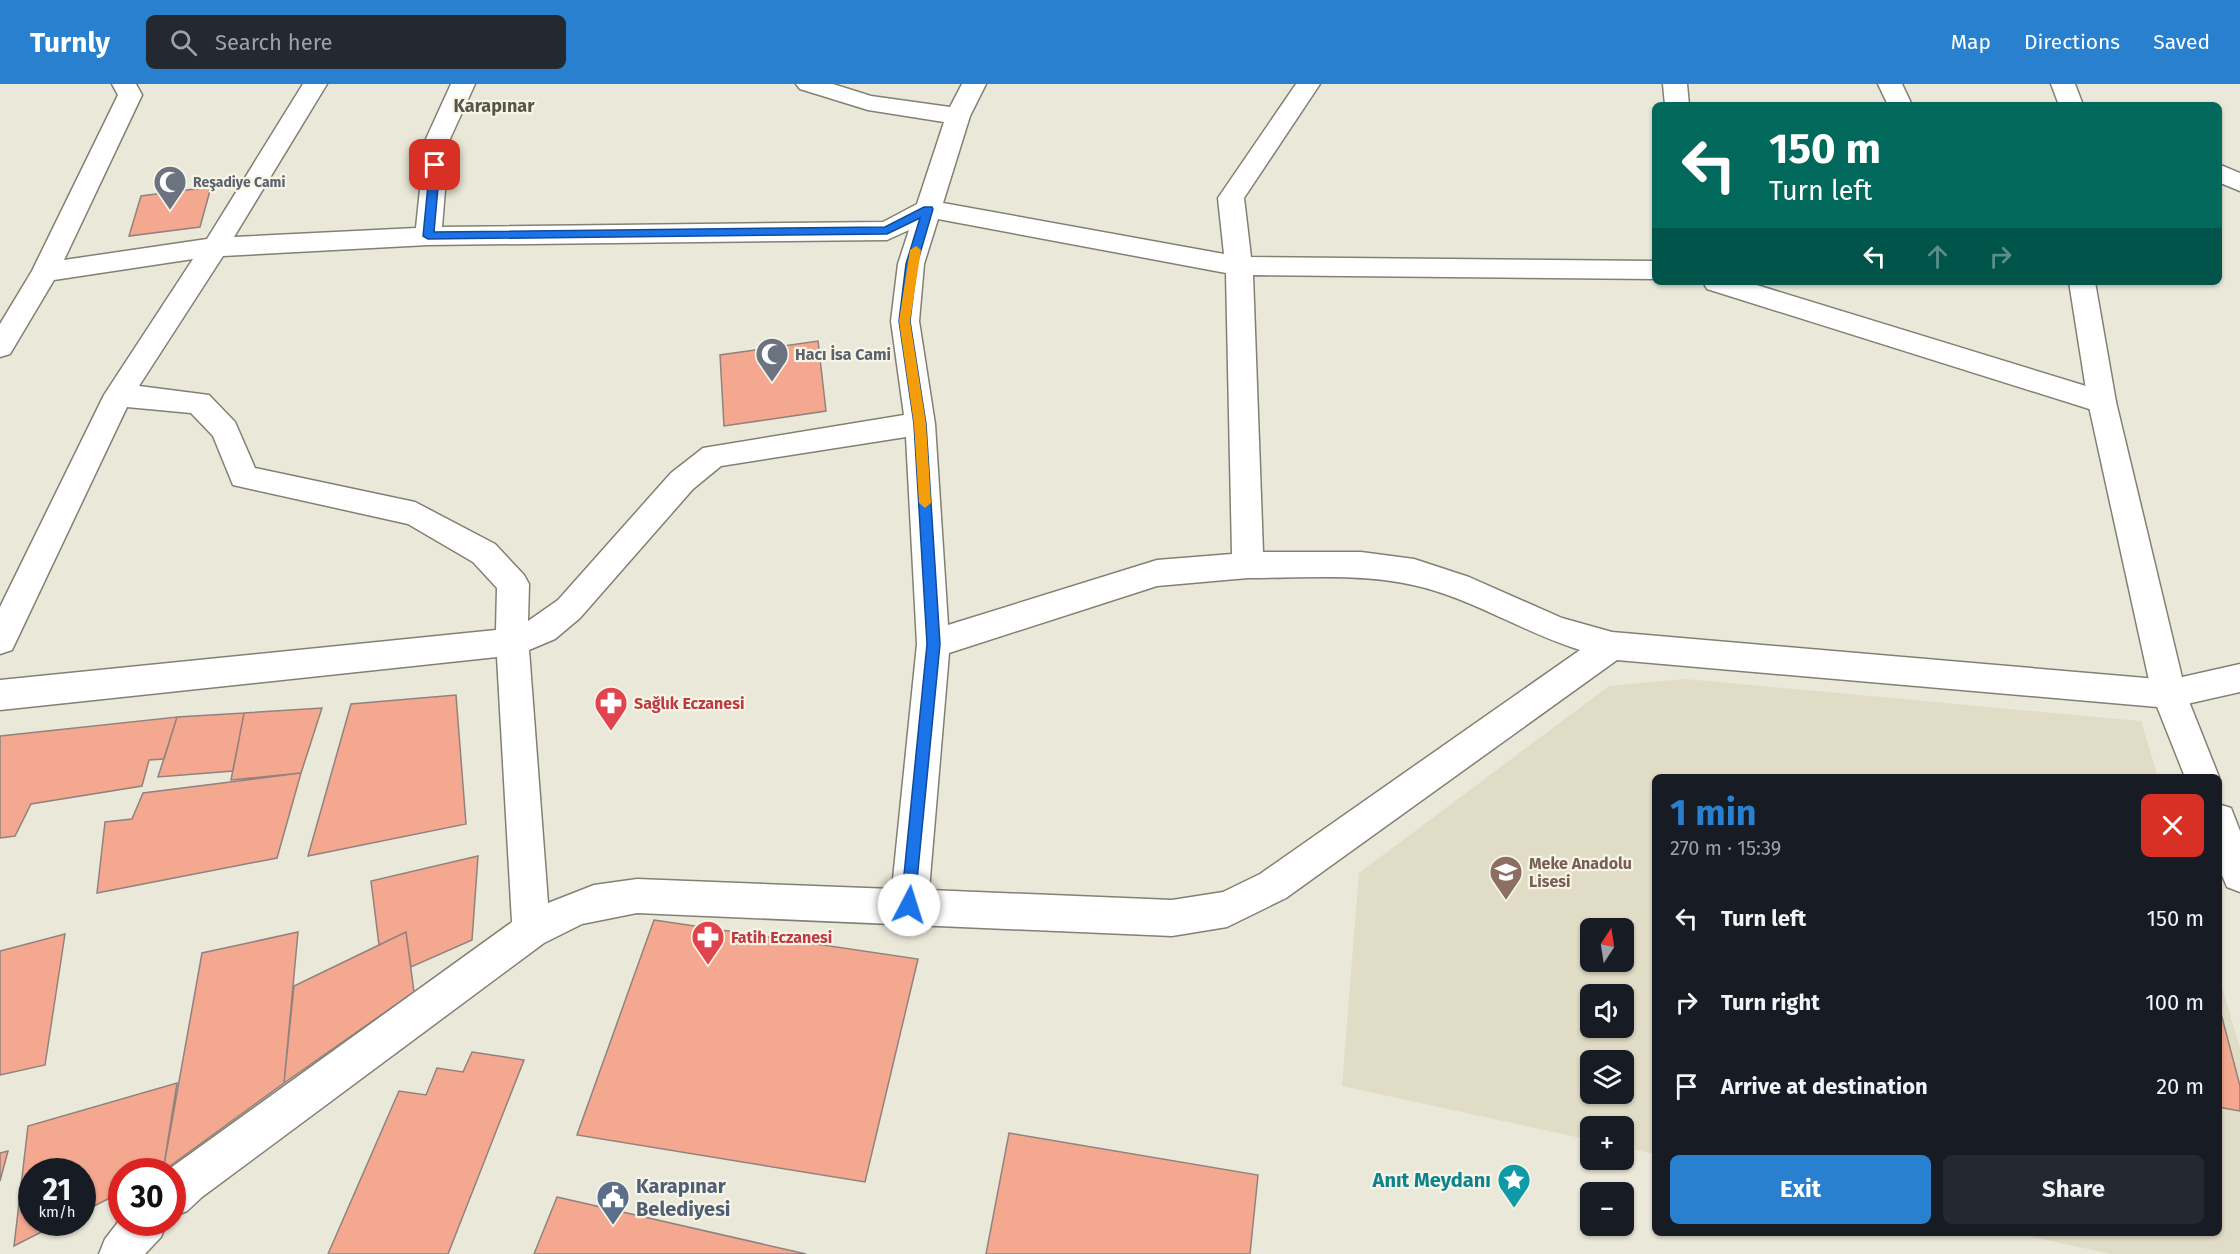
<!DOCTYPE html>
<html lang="en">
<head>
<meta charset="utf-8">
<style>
	body { margin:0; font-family:"Fira Sans",sans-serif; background:#242831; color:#f1f3f6; height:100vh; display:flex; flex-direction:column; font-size:22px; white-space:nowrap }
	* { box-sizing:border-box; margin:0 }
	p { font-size:20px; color:#9ea1a6 }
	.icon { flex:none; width:33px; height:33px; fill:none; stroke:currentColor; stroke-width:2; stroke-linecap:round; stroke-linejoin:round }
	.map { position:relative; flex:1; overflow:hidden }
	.side { position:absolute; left:1652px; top:690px; width:570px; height:462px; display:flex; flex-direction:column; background:#171b24; border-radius:9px; box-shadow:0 2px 4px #0004 }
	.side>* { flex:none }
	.banner { position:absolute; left:1652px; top:18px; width:570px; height:183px; border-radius:9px; box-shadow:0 2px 4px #0004; background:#00695c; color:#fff; overflow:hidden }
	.needle { width:39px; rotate:12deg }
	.fabs { position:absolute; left:1580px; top:834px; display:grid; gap:12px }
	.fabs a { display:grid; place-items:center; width:54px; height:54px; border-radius:9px; background:#171b24; box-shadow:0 2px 4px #0004; font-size:30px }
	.speed { position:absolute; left:18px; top:1074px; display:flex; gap:12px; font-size:30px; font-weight:700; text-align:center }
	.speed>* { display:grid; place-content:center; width:78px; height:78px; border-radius:50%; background:#171b24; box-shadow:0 2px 4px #0004; line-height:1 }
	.speed small { font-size:15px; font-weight:400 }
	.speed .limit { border:9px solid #d22; background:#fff; color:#111 }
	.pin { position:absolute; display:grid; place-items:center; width:51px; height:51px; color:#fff; margin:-26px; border-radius:12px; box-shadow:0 3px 9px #0006 }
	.me { position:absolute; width:66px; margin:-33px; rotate:5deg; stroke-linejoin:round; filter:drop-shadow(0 0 4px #0008) }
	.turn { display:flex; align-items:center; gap:21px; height:126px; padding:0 18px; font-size:27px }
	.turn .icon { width:78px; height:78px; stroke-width:2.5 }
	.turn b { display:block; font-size:42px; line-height:51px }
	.lanes { display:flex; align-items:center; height:57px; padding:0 18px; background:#0003; justify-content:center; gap:30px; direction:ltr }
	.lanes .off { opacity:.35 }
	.round { display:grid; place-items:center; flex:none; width:63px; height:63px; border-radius:9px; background:#242831 }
	.headline { display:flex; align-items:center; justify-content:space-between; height:102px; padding:0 18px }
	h1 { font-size:36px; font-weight:700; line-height:45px; color:#2980ce }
	.primary-button { display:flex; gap:12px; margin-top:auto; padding:12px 18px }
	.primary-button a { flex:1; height:69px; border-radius:9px; background:#2980ce; color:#fff; font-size:24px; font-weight:700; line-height:69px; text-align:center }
	.primary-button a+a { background:#242831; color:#f1f3f6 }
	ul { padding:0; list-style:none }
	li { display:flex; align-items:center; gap:18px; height:84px; padding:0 18px }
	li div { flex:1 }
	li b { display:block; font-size:22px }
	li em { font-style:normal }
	header { display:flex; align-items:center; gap:36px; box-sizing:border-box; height:84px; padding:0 30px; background:#2980ce; color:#fff }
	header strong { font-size:28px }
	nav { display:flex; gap:33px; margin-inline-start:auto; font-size:21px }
	.search { width:420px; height:54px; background:#242831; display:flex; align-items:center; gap:15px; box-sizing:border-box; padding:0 21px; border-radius:9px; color:#9ea1a6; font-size:22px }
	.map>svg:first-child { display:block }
	.built { fill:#e0dcc6; fill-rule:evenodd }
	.building { fill:#f4a890; stroke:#91827d; stroke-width:1.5 }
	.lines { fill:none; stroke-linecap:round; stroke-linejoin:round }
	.street-casing { stroke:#828073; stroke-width:3 }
	.secondary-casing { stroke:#828073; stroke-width:3 }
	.street { fill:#fff; fill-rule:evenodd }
	.secondary { fill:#fff; fill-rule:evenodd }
	.route { fill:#1a73e8; stroke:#114b97; stroke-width:1.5 }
	.slow { fill:#f59e0b }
	.labels { text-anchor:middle; stroke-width:4.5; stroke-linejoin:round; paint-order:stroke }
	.far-worship-label { font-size:14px; font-weight:bold; fill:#5b616d; stroke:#f7f5e6; text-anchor:start }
	.worship-label { font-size:16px; font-weight:bold; fill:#5b616d; stroke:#f7f5e6; text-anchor:start }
	.health-label { font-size:16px; font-weight:bold; fill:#be3a42; stroke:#f7f5e6; text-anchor:start }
	.education-label { font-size:16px; font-weight:bold; fill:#785e54; stroke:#f7f5e6; text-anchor:start }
	.far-district-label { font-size:18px; font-weight:bold; fill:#575548; stroke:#f7f5e6 }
	.near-culture-label { font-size:20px; font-weight:bold; fill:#0d838f; stroke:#f7f5e6; text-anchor:end }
	.near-service-label { font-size:20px; font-weight:bold; fill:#4e5e75; stroke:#f7f5e6; text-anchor:start }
</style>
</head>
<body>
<header>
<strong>Turnly</strong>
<div class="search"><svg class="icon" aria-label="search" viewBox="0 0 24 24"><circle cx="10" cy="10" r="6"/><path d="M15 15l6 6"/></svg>Search here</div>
<nav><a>Map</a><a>Directions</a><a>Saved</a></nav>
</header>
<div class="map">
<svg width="2240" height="1170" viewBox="0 0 2240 1170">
	<rect width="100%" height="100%" fill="#eae8d9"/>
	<!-- built -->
	<path class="built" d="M1685,595L2141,637L2158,693H1654V1070L1623,1063V1042H1590V1056L1342,1002L1359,789L1609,602ZM1590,844H1623V878H1590ZM1590,910H1623V944H1590ZM1590,976H1623V1010H1590Z
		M2219,893L2240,964V1170H2111L2015,1149H2218Z"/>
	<!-- building -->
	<path class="building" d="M211,103L200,143L129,152L141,112Z
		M818,257L826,327L724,342L720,271Z
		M456,611L466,740L308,772L351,620Z
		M322,624L301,689L231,696L244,629Z
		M244,629L233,687L158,693L177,633Z
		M177,633L164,675L149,676L142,702L31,720L15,752L0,754V652Z
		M301,689L277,774L97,809L105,738L132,735L143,709Z
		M478,772L472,856L411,883L406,848L379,861L371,797Z
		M654,836L918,875L865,1098L577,1051Z
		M298,848L284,999L163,1087L202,869Z
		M406,848L414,908L284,999L294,902Z
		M65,850L45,981L0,991V867Z
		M2218,918L2240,1002V1027L2218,1023Z
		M472,968L524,976L448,1170H328L399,1007L426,1011L437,984L463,988Z
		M177,999L163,1087L122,1088V1108L82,1128V1088H32V1138H61L14,1162L28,1042Z
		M1009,1049L1258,1091L1250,1170H986Z
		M8,1067L0,1097V1069Z
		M557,1113L806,1170H534Z"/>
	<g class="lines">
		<!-- street casing -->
		<g class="street-casing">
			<path id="street" d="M112,0H136L142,11L64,176L207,155L303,0H327L234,153L416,144L425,57L451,0H475L449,57L442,143L883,138L917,120L944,38L868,26L800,5L796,0H833L871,12L950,23L962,0H986L970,32L943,119L1224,170L1218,114L1296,0H1320L1244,114L1251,173L1654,177V195L1253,191L1263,468H1361L1414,475L1469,493L1562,534L1612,548L2169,596L2240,580V608L2169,624L1617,576L1286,814L1227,843L1172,852L637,829L582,840L544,859L202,1113L187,1127L172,1133V1088H168L172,1083L512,838L497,573L0,626V596L496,546L497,504L473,478L408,440L233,401L213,352L191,329L127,323L12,566L0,570V523L104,311L193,175L54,196L10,270L0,273V240L32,187L118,11ZM938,135L1226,189L1232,470L1157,476L948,541L935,340L919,237L924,180ZM909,146L898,180L891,237L904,331L703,364L671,389L558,516L528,537L529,500L524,491L495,460L415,418L255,384L235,338L209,311L139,302L223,172L428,161L887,156ZM906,353L917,560L892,805L637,795L594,801L548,819L529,566L555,555L580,534L693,405L721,382ZM1248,494C1303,494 1360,489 1413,501C1470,513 1524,549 1580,566L1260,790L1223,808L1172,816L929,806L949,569L1157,502Z
				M1663,0H1687L1689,21H1665Z
				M1878,0H1902L1912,21H1888Z
				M2218,80L2240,89V107L2218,98Z
				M1703,198H1747L2112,310L2116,318L2112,326L2102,329L1707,205Z
				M122,1133V1138H167L161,1153L145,1170H99L105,1155Z"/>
		</g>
		<!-- secondary casing -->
		<g class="secondary-casing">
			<path id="secondary" d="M2051,0H2075L2083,21H2059Z
				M2069,198H2095L2116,318L2186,610L2219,693L2218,695L2185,693L2152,610L2088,318Z
				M2218,720L2231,724L2240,747V808L2227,803L2218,782Z"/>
		</g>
		<!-- street -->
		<use href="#street" class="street"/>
		<!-- secondary -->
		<use href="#secondary" class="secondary"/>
	</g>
	<!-- route -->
	<path class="route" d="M435,77L440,81L434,148L885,143L924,123H932L933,125L917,180L910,237L926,340L940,560L914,827L909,829L904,827L901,821L927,560L914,340L899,237L906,180L920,134L887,150L428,155L423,152L430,81Z"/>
	<!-- slow -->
	<path class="slow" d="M916,162L921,166L910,237L926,340L931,419L925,424L919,419L914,340L899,237L910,166Z"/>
	<!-- icons -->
	<defs>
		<g id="mosque-pin" transform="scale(1.725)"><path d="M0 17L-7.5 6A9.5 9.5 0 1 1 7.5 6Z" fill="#6b7280" stroke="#f7f5e6"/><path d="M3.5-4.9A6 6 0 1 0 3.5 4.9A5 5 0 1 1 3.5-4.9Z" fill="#fff"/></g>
		<g id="pharmacy-pin" transform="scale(1.725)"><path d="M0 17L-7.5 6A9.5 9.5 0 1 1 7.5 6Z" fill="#e0444e" stroke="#f7f5e6"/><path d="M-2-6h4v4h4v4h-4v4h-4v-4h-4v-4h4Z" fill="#fff"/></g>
		<g id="school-pin" transform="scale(1.725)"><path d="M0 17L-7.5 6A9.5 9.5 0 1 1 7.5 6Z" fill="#8d6e63" stroke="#f7f5e6"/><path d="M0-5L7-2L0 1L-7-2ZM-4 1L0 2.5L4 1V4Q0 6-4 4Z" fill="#fff"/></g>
		<g id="sight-pin" transform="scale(1.725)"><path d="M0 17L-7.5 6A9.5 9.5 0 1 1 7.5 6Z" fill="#0f9aa8" stroke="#f7f5e6"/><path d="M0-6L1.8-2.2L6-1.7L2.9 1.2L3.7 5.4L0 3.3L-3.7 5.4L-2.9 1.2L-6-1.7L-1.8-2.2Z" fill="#fff"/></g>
		<g id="civic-pin" transform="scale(1.725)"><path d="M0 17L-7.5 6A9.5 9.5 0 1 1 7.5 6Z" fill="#5c6f8a" stroke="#f7f5e6"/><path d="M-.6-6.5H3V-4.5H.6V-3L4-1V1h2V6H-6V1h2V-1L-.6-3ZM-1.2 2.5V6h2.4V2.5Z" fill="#fff"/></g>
	</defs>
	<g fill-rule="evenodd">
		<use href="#mosque-pin" x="170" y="98"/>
		<use href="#mosque-pin" x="772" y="270"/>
		<use href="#pharmacy-pin" x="611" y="619"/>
		<use href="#school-pin" x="1506" y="788"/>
		<use href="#pharmacy-pin" x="708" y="853"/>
		<use href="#sight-pin" x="1514" y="1096"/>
		<use href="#civic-pin" x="613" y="1113"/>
	</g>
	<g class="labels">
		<!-- far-worship labels -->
		<g class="far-worship-label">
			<text x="193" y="103">Reşadiye Cami</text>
		</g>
		<!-- worship labels -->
		<g class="worship-label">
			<text x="795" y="276">Hacı İsa Cami</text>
		</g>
		<!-- health labels -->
		<g class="health-label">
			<text x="634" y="625">Sağlık Eczanesi</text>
			<text x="731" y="859">Fatih Eczanesi</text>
		</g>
		<!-- education labels -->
		<g class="education-label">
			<text x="1529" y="785">Meke Anadolu<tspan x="1529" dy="18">Lisesi</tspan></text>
		</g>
		<!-- far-district labels -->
		<g class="far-district-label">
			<text x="494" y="28">Karapınar</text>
		</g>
		<!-- near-culture labels -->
		<g class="near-culture-label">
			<text x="1491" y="1103">Anıt Meydanı</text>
		</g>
		<!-- near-service labels -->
		<g class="near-service-label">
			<text x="636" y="1109">Karapınar<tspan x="636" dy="23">Belediyesi</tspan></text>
		</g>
	</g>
</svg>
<div class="fabs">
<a><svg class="needle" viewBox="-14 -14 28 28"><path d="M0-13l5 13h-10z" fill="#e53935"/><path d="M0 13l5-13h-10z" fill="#9ea1a6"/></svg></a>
<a><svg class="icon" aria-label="sound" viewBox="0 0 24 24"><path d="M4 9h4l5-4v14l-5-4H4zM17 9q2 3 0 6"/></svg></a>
<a><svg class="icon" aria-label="layers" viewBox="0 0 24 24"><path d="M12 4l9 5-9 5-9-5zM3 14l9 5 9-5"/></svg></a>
<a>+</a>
<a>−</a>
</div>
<div class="speed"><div>21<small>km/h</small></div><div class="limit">30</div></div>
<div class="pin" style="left:435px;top:81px;background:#d93025"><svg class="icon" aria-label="arrive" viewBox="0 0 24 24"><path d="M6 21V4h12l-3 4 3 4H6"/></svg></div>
<svg class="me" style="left:909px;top:821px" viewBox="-20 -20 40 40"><circle r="19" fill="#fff"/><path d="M0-13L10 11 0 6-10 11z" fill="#1a73e8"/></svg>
<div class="banner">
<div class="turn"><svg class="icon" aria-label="left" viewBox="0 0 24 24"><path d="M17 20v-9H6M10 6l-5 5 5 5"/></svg><div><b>150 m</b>Turn left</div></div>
<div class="lanes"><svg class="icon" aria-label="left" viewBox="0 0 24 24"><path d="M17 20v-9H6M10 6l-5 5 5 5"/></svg><svg class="icon off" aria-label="ahead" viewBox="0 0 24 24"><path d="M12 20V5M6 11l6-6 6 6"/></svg><svg class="icon off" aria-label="right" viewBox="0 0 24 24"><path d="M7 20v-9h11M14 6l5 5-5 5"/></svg></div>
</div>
<section class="side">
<div class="headline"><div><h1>1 min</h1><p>270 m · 15:39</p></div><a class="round" style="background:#d93025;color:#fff"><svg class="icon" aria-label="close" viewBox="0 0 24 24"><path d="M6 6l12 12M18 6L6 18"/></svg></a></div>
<ul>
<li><svg class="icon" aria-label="left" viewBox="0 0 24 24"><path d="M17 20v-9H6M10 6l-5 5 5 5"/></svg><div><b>Turn left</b></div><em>150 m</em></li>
<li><svg class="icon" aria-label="right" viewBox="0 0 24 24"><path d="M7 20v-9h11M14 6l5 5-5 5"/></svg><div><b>Turn right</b></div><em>100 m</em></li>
<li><svg class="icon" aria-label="arrive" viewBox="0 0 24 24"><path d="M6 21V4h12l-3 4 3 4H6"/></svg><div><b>Arrive at destination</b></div><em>20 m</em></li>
</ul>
<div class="primary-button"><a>Exit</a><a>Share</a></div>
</section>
</div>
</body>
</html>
